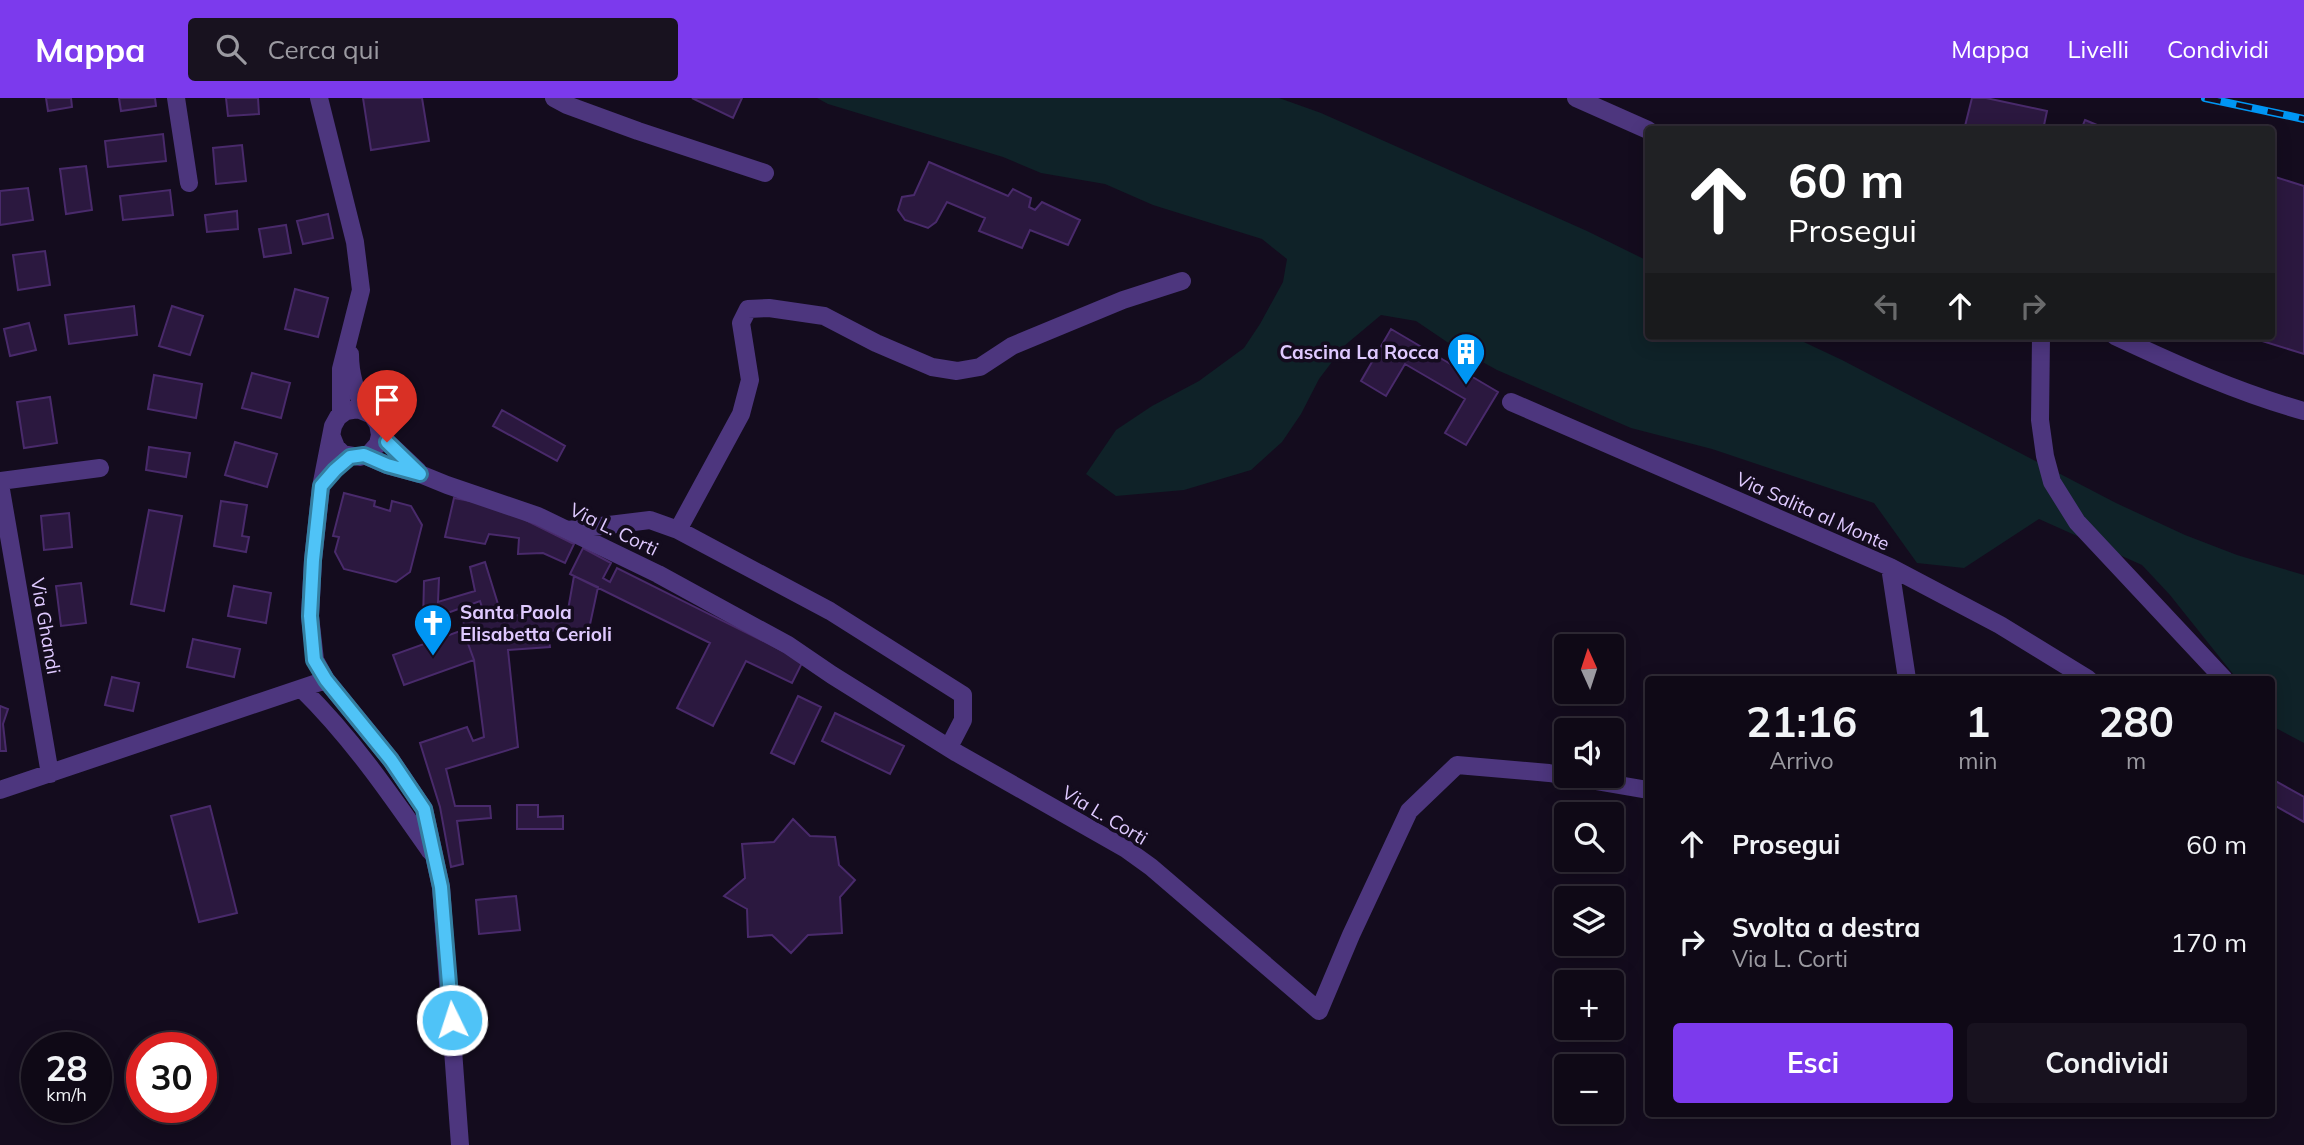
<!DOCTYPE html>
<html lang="it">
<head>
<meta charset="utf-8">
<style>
	body { margin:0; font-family:Mulish,sans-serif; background:#18121f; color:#f1f3f6; height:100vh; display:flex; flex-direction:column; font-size:26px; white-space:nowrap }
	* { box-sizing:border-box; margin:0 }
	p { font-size:23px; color:#9b9aa1 }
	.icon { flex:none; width:38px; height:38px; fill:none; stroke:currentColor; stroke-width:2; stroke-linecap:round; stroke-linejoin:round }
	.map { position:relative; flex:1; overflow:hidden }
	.drawer { position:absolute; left:1645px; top:578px; width:630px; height:441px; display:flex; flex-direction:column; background:#0f0916; border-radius:7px; box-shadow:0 4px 18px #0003,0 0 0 2px #2f2a35 }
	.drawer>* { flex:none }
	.guide { position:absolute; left:1645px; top:28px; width:630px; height:214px; border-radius:7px; box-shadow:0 4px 18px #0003,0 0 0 2px #2f2a35; background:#202124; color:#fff; overflow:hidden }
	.needle { width:46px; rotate:357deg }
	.tools { position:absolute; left:1554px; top:536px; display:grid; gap:14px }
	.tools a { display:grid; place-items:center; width:70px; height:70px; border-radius:7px; background:#0f0916; box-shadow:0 4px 18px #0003,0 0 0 2px #2f2a35; font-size:35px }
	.speed { position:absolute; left:21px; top:934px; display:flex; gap:14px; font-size:35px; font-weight:700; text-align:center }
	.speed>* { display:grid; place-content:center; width:91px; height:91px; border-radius:50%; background:#0f0916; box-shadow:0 4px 18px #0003,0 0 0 2px #2f2a35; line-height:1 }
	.speed small { font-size:18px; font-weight:400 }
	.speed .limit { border:10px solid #d22; background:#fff; color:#111 }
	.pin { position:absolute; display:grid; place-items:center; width:60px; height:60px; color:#fff; margin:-72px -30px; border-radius:50% 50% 50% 0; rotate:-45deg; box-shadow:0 0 7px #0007 }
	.pin .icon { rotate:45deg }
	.me { position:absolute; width:77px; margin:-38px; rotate:356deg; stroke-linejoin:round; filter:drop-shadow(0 0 5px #0008) }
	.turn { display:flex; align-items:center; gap:24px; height:147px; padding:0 28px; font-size:32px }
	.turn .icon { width:91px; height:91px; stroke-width:2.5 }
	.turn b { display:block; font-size:49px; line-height:60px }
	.lanes { display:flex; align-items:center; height:66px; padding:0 28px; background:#0003; justify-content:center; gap:35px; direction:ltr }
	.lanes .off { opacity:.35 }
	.eta { display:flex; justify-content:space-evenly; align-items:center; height:119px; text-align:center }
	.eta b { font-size:42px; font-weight:700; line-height:49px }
	.action { display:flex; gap:14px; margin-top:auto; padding:14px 28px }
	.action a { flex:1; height:80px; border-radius:7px; background:#7c3aed; color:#fff; font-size:28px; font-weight:700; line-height:80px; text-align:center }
	.action a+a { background:#18121f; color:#f1f3f6 }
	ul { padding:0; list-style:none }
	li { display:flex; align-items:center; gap:21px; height:98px; padding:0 28px }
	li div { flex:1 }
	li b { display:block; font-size:26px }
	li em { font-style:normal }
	header { display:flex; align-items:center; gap:42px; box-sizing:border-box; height:98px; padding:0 35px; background:#7c3aed; color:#fff }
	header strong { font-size:33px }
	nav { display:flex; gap:38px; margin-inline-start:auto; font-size:24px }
	.search { width:490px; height:63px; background:#18121f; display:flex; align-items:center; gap:18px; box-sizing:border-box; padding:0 24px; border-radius:7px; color:#9b9aa1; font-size:26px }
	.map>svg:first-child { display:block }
	.green { fill:#0f2228 }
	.building { fill:#2b183f; stroke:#492a6b; stroke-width:2 }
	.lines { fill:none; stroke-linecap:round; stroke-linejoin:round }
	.minor { stroke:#4d367e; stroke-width:18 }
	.rail-casing { stroke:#0096f4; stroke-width:8 }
	.rail { stroke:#140c1e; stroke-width:5; stroke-dasharray:16; stroke-linecap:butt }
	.route-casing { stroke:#337fa1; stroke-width:18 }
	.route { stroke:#4fc3f7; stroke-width:12 }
	.labels { text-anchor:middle; stroke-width:7; stroke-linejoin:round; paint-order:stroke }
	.poi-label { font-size:19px; font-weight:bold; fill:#dfc9ff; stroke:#140c1e; text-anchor:end }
	.street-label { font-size:19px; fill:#dfc9ff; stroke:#140c1e }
</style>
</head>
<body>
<header>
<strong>Mappa</strong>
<div class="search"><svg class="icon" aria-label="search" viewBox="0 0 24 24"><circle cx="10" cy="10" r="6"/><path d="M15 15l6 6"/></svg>Cerca qui</div>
<nav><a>Mappa</a><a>Livelli</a><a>Condividi</a></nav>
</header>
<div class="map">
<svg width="2304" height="1047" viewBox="0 0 2304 1047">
	<rect width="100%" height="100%" fill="#140c1e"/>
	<!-- green -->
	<path class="green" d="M817,0H1279L1321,15L1587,133L1648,163V238H1791L1842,262L2116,405L2185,437L2237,457L2304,477V645L2272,628V581H2237L2170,497L2142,467L2039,421L1964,470L1917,465L1874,405L1712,351L1631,330L1497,272L1450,246L1416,223L1381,217L1344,248L1319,281L1301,316L1282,344L1251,372L1184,392L1116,398L1086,376L1116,332L1152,308L1199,283L1244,250L1260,226L1283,184L1287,161L1262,141L1153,107L1105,86L1041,75L1003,59L828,6Z"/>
	<!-- building -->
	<path class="building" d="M46,0H71L72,9L48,13Z
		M119,0H155L156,8L121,13Z
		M226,0H258L259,16L228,18Z
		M363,0H422L429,43L371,52Z
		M692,0H742L733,20Z
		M1972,0H1986L2047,13L2043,32H1964Z
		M2085,22L2109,32H2081Z
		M163,36L166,63L108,69L105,43Z
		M242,47L246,83L216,86L213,50Z
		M929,64L1008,98L1013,91L1031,100L1029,109L1035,112L1042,104L1080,122L1068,147L1030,132L1022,150L979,133L985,120L947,104L936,124L928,130L905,122L898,112L902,99L914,97Z
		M86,68L92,112L66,116L60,71Z
		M2272,78L2304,88V256L2246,238H2272Z
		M28,90L33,122L0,127V93Z
		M170,92L173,117L123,122L120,98Z
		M237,113L238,131L207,134L205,117Z
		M328,116L333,140L303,146L297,123Z
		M286,127L291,155L264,159L259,131Z
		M45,153L50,187L18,192L13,157Z
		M295,191L328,200L318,239L285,231Z
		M134,208L137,237L69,246L65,217Z
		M172,208L203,218L190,257L159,248Z
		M29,225L36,252L10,258L4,231Z
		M1391,231L1498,294L1466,347L1445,335L1465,301L1405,266L1386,298L1361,283Z
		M252,275L290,285L281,320L242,310Z
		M154,277L202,286L196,320L148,311Z
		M50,299L57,345L24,350L17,304Z
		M502,312L565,348L557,363L493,328Z
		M235,344L277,356L267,389L225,377Z
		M149,349L190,355L186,379L146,372Z
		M344,395L375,403L374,408L390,413L392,403L411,408L422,427L410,474L396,484L344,471L335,454L339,439L333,438Z
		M454,400L497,408L574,446L565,465L543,455L518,456L519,440L489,436L485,446L445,439Z
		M221,403L247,407L242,438L249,439L246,454L214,448Z
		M149,412L182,418L164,513L131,506Z
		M69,415L72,449L44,452L41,418Z
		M583,450L611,465L603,480L610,484L617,470L803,563L792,585L746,563L713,628L677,610L710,545L570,476Z
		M485,464L502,519L568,512L574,478L598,489L589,531L548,533L550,549L508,552L518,649L446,671L455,708H490L491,720L457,723L463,766L451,769L440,709L420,645L467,629L473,643L484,639L474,562L463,532L464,522L485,519L480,503L423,524L424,483L439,480L438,504L475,493L470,469Z
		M81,485L86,525L61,528L56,488Z
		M234,488L271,495L266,525L228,518Z
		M463,532L474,562L404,587L393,557Z
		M193,541L240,551L234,579L187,569Z
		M112,579L139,585L133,613L105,607Z
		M798,598L821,609L794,666L771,655Z
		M0,608L8,611L3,626L6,653H0Z
		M835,615L904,648L890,676L822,643Z
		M2272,681L2304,699V724L2272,706Z
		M517,707H538V719L563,718V731H517Z
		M210,708L237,815L199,824L171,718Z
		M793,721L810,738L835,739L839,767L855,782L840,799L842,835L808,837L791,855L772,837L748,839L747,811L724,798L745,780L742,746L774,744Z
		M516,798L520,832L479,836L476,802Z"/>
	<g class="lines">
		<!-- minor -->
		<path class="minor" d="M176,0L189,85
			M319,0L355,144L361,192L341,271V316
			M554,0L567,7L638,33L765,75
			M1576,0L1648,32
			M2041,238L2040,322L2045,358L2052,384L2077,424L2224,581
			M2115,238C2177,267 2239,295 2304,313
			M350,256C350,276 356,296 366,313
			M1511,304L1890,469L2000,527L2088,581
			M380,337L418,373
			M332,339L336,349L343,356L360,359L370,355L378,346L380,337L378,326L372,317L358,311L346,313L338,319L333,328L321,389L313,462L310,518L315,562L326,582L391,662L424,711L441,789L460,1047
			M364,357L387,367L420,376L447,387L538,418L658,476L788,547L832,577L957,655L1126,751L1151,769L1319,913L1351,837L1409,713L1457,667L1549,675L1648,692
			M0,383L100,370
			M0,386L50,676
			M568,432L650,422L678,432L830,513L963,597V622L949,649
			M678,432L741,316L750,282L741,225L748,211L769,210L824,218L876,245L932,269L957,273L980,269L1012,248L1123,202L1182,183
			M1890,469L1907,581
			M302,591C351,639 391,697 430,753
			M0,692L326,582"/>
		<!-- rail casing -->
		<g class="rail-casing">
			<path id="rail" d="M2205,0L2304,21"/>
		</g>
		<!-- rail -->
		<use href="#rail" class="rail"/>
	</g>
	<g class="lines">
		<!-- route casing -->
		<g class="route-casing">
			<path id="route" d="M387,344L420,376L387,367L364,357L350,359L335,372L321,388L313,462L310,518L314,562L326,582L391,662L424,711L441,789L452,922"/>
		</g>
		<!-- route -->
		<use href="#route" class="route"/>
	</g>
	<!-- icons -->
	<defs>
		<g id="building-pin" transform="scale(2.0125)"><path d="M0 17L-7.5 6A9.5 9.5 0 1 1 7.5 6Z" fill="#0096f4" stroke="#140c1e"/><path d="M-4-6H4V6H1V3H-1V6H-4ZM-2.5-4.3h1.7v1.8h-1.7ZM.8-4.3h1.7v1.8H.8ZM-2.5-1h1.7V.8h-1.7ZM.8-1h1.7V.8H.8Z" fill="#fff"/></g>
		<g id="church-pin" transform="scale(2.0125)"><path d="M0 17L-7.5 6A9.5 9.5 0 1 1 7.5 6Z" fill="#0096f4" stroke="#140c1e"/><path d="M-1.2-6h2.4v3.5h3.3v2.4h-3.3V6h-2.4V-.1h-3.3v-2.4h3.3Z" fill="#fff"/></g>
	</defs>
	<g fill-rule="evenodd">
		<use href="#building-pin" x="1466" y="254"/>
		<use href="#church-pin" x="433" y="525"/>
	</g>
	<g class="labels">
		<!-- poi labels -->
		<g class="poi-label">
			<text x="1439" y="261">Cascina La Rocca</text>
			<text x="460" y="521" text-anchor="start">Santa Paola<tspan x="460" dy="22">Elisabetta Cerioli</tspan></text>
		</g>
		<!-- street labels -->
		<g class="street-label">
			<text transform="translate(1813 413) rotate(24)" y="7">Via Salita al Monte</text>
			<text transform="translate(614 431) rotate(26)" y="7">Via L. Corti</text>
			<text transform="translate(46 528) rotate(80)" y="7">Via Ghandi</text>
			<text transform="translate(1105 717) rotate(31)" y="7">Via L. Corti</text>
		</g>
	</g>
</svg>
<div class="tools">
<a><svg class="needle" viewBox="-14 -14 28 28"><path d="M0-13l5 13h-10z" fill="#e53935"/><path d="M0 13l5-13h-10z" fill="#9b9aa1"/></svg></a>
<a><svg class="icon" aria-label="sound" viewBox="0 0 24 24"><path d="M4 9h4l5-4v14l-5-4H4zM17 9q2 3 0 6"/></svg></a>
<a><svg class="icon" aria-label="search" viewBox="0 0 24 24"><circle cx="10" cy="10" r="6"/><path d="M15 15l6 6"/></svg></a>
<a><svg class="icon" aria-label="layers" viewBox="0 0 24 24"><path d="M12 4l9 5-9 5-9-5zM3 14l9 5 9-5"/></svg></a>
<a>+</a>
<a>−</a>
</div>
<div class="speed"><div>28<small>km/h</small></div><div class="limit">30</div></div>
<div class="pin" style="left:387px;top:344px;background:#d93025"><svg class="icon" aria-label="arrive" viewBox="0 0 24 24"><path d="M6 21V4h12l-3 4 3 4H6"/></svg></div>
<svg class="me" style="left:452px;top:922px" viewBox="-20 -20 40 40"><circle r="17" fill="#4fc3f7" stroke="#fff" stroke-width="3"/><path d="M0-11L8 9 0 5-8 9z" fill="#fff"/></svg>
<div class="guide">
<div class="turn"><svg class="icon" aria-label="ahead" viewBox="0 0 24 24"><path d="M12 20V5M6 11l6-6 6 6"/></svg><div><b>60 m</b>Prosegui</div></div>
<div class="lanes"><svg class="icon off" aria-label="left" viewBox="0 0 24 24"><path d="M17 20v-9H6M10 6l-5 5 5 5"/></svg><svg class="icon" aria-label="ahead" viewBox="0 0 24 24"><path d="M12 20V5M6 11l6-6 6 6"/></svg><svg class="icon off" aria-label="right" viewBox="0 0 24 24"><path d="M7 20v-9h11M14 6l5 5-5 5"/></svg></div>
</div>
<section class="drawer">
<div class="eta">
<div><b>21:16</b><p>Arrivo</p></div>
<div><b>1</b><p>min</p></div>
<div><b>280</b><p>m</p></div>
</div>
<ul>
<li><svg class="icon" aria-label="ahead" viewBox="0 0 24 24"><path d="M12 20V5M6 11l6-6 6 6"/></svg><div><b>Prosegui</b></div><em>60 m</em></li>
<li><svg class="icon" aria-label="right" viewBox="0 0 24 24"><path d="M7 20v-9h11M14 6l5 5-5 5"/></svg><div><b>Svolta a destra</b><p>Via L. Corti</p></div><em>170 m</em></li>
</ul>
<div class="action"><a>Esci</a><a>Condividi</a></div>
</section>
</div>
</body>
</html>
